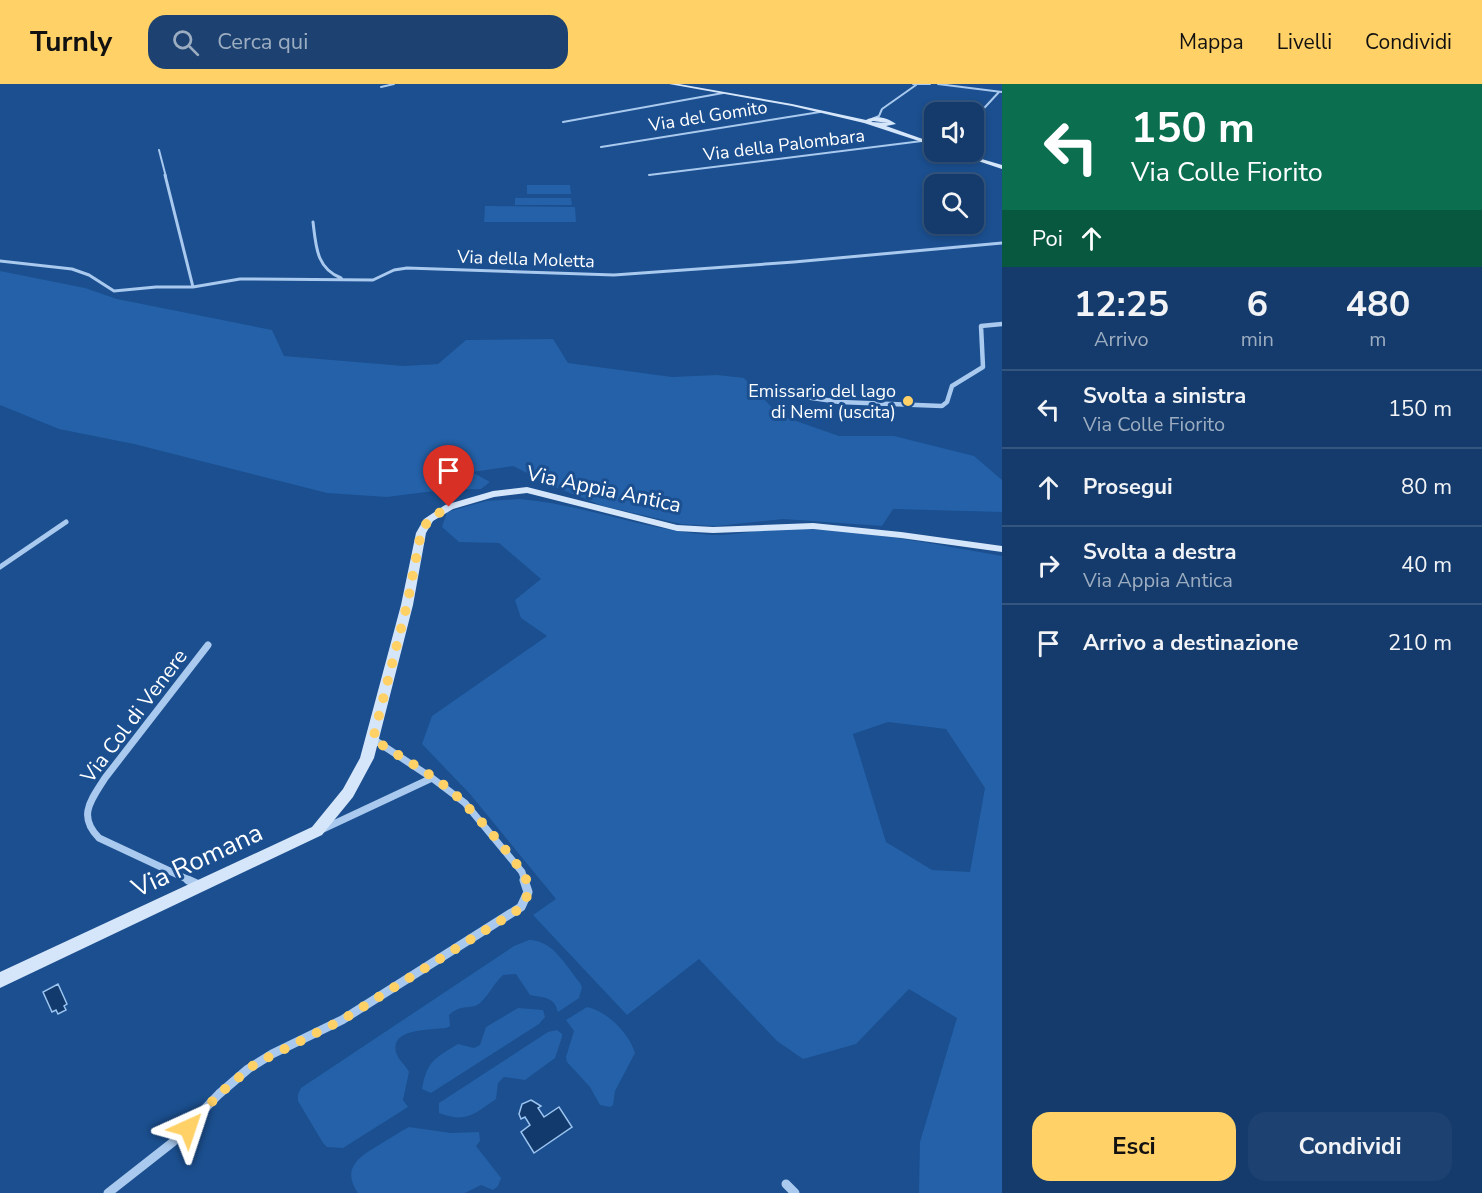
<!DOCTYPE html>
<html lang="it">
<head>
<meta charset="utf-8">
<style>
	body { margin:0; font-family:"Nunito Sans",sans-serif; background:#1d4271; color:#f1f3f6; height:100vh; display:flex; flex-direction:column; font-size:22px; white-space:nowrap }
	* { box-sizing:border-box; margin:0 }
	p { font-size:20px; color:#9dadc1 }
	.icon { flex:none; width:33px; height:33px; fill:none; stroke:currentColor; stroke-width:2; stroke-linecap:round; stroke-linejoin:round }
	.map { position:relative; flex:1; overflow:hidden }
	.sheet { display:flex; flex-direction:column; background:#143b6b; width:480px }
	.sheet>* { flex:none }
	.hud { background:#0b6e4f; color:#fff; overflow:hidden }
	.fabs { position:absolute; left:924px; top:18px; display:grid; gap:12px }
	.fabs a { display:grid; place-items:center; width:60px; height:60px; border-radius:12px; background:#143b6b; box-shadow:0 3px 9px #0003,0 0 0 2px #33557e; font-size:30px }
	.pin { position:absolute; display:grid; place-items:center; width:51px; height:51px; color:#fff; margin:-62px -26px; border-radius:50% 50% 50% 0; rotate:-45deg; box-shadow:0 0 6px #0007 }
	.pin .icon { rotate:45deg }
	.me { position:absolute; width:66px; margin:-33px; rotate:42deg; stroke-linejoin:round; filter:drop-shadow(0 0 4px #0008) }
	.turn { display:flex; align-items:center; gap:21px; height:126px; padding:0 30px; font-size:27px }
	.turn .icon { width:78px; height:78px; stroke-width:2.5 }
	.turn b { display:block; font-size:42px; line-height:51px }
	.then { display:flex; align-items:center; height:57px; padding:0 30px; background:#0003; gap:12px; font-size:22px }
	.eta { display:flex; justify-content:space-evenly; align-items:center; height:102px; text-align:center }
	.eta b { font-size:36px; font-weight:700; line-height:42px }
	.cta { display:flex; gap:12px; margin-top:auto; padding:12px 30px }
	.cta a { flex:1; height:69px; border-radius:18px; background:#ffd166; color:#111; font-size:24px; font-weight:700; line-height:69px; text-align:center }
	.cta a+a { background:#1d4271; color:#f1f3f6 }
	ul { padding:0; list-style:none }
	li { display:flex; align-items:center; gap:18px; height:78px; padding:0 30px; border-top:2px solid #33557e }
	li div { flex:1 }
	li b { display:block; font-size:22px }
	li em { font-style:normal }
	header { display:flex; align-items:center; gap:36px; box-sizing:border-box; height:84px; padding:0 30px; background:#ffd166; color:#111 }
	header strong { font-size:28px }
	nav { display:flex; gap:33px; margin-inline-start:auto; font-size:21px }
	.search { width:420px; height:54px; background:#1d4271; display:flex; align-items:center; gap:15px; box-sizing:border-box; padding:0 21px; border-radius:18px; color:#9dadc1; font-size:22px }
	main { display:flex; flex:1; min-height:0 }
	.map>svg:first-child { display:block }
	.green { fill:#2461a8; fill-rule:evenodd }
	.water { fill:#123a6d; stroke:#9cc4f0; stroke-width:1.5 }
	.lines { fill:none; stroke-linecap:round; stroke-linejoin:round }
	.street-far5 { stroke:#a9c9ee; stroke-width:2 }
	.street-far4 { stroke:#a9c9ee; stroke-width:3 }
	.street-far3 { stroke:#a9c9ee; stroke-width:4.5 }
	.street-far2 { stroke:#a9c9ee; stroke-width:5 }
	.street-far1 { stroke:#a9c9ee; stroke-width:7 }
	.street { stroke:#a9c9ee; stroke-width:9 }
	.secondary { fill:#d6e6fa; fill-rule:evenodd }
	.route { stroke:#ffd166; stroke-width:10; stroke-dasharray:0 18 }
	.poi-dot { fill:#ffd166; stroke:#1b4f8f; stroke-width:2 }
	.labels { text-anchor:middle; stroke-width:6; stroke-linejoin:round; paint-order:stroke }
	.far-street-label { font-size:18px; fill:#fff; stroke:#1b4f8f }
	.far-poi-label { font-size:18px; fill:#fff; stroke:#1b4f8f; text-anchor:end }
	.street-label { font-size:21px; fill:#fff; stroke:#1b4f8f }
	.near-street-label { font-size:26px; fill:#fff; stroke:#1b4f8f }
</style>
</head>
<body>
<header>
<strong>Turnly</strong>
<div class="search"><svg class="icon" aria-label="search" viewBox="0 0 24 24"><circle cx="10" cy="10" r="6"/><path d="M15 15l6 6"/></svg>Cerca qui</div>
<nav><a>Mappa</a><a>Livelli</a><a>Condividi</a></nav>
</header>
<main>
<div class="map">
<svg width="1002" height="1109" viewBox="0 0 1002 1109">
	<rect width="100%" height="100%" fill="#1b4f8f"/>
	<!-- green -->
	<path class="green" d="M527,101H570L571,110H527Z
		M515,114H571L572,121H515Z
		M485,122L575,123L576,138H484Z
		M0,187L85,204L117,215L272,246L284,272L404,282L438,280L466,256L553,255L568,279L672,293L717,291L744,294L779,331L839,352H894L974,372L1002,396V428L893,425L882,442L783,435L716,442L681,440L603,422L555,403L513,382L472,388L490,398L481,405L442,406L387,413L327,409L134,360L59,345L0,321Z
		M519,415C584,420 646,447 712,451C734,452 757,445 780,445C851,443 932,460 1002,472V1109H919L920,1058L957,934L909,905L856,960L803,975L777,957L699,875L627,931L533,831L556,815L470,710L422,660L432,632L547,552L521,534L515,516L541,495L499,459L459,458L442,443L447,428L486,417ZM888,638L946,645L985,704L970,788L932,786L886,758L853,650Z
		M529,856C553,856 566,882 580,899L582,903L579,914L558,928C554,912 544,914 530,911L516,890L503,891C494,899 489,911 480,919C472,926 462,919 449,931L450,942L446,944C431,946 390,944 396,968C398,976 405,980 409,988L403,1016L408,1023L343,1064L327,1063L323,1059L298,1017V1010L301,1004L514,862Z
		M587,923C607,927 629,949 635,969L615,1007L613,1021L610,1023L600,1021L590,1003L567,978L566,973L574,947L566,936Z
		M518,924L543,926L545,933L539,940L431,1009L422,1005C427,977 435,974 458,960L474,964L480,961L486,943Z
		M557,946L562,950V953L555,974L525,996L504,993L498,999L496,1015C473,1031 466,1039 439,1029V1019L548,948Z
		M409,1043L451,1049L479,1048L480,1057L476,1062L501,1094L498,1102L493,1106L481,1101L465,1109H358C341,1084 359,1073 379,1061C389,1055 399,1048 409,1043Z"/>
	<!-- water -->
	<path class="water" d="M58,900L67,920L64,922L66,926L58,930L56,926L52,928L43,908Z
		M531,1016L541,1022L538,1024L544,1033L559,1023L572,1043L534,1069L521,1048L530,1041L525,1033L521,1035L519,1030L522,1020Z"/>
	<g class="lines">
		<!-- street-far5 -->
		<path class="street-far5" d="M913,0H930
			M938,0L1002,8
			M381,3L394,0
			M872,35L879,32L882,25L916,1
			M974,35L999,8
			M563,38L723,9
			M601,63L820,28
			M159,66L166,93
			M649,91L922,57"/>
		<!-- street-far4 -->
		<path class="street-far4" d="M165,91L193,203L240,195L373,196L394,186L407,184L614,191L794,178L1002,159
			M313,138C316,162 316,184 341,194
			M0,177L72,185L89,191L114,207L156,203H193"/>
		<!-- street-far3 -->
		<path class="street-far3" d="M805,313L840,318L942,322L947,318L952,302L983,283L981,242L1002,240"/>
		<!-- street-far2 -->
		<path class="street-far2" d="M0,483L66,438"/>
		<!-- street-far1 -->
		<path class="street-far1" d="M373,655L432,694
			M323,745L432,694L465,719L522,788L525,797
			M191,797L99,754C77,732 91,716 105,694L208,561"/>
		<!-- street -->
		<path class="street" d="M188,796L199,801
			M786,1100L795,1109
			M108,1109L173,1058L219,1010L248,985L272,970L342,936L521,823L528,808L524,796"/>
		<!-- secondary -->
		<path class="secondary" d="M669,0H679L792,20L866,36C875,31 887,33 896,40L886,42L934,59V62L864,39L792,22ZM873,37L888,39L871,38Z
			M951,68H958L1002,81V85Z
			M527,403L677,441L713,443L813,439L901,448L1002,462V468L901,454L813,445L713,449L677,447L527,409L494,413L453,425L433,437L426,449L413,521L374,674L353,713L322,751L0,904V888L312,743L343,705L360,674L401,521L416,449L424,435L445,421L493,407Z"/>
	</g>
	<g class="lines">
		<!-- route -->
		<path class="route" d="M188,1044L219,1010L255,980L342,936L521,824C527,816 529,807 527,798C523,782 465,718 450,706C427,687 398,672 373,655L407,521L421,449L429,435L449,423"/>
	</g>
	<!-- markers -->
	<circle class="poi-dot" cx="908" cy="317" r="6"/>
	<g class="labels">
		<!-- far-street labels -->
		<g class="far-street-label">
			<text transform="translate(708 32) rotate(-9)" y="6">Via del Gomito</text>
			<text transform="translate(784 61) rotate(-7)" y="6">Via della Palombara</text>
			<text transform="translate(526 175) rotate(2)" y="6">Via della Moletta</text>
		</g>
		<!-- far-poi labels -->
		<g class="far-poi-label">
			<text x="896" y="313">Emissario del lago<tspan x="896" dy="21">di Nemi (uscita)</tspan></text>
		</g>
		<!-- street labels -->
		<g class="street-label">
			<text transform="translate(604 405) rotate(12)" y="7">Via Appia Antica</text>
			<text transform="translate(134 632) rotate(-53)" y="7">Via Col di Venere</text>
		</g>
		<!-- near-street labels -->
		<g class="near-street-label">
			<text transform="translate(197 776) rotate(-25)" y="9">Via Romana</text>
		</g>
	</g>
</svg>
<div class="fabs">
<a><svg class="icon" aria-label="sound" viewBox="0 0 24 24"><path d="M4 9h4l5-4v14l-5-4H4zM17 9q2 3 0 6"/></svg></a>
<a><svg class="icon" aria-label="search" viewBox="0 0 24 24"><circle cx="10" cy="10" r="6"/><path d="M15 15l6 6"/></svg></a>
</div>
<div class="pin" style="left:449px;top:423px;background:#d93025"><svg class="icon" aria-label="arrive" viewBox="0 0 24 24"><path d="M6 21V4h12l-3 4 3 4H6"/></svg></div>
<svg class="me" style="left:188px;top:1044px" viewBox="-20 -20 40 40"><path d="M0-17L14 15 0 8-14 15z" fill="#ffd166" stroke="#fff" stroke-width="4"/></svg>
</div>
<section class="sheet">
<div class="hud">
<div class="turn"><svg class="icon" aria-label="left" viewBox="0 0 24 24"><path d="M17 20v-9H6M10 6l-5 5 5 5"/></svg><div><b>150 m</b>Via Colle Fiorito</div></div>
<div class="then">Poi<svg class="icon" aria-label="ahead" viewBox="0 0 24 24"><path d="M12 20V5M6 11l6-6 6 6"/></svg></div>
</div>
<div class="eta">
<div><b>12:25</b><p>Arrivo</p></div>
<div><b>6</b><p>min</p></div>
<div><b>480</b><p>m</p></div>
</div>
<ul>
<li><svg class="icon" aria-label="left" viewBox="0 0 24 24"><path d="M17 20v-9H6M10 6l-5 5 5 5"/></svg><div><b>Svolta a sinistra</b><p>Via Colle Fiorito</p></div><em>150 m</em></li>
<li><svg class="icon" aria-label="ahead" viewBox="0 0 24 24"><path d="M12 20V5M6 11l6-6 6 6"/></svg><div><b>Prosegui</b></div><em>80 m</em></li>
<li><svg class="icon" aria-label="right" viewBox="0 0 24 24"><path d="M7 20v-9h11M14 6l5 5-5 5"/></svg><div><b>Svolta a destra</b><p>Via Appia Antica</p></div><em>40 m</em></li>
<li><svg class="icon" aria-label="arrive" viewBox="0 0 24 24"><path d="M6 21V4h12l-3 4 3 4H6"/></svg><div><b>Arrivo a destinazione</b></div><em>210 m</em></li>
</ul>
<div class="cta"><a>Esci</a><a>Condividi</a></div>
</section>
</main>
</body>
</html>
